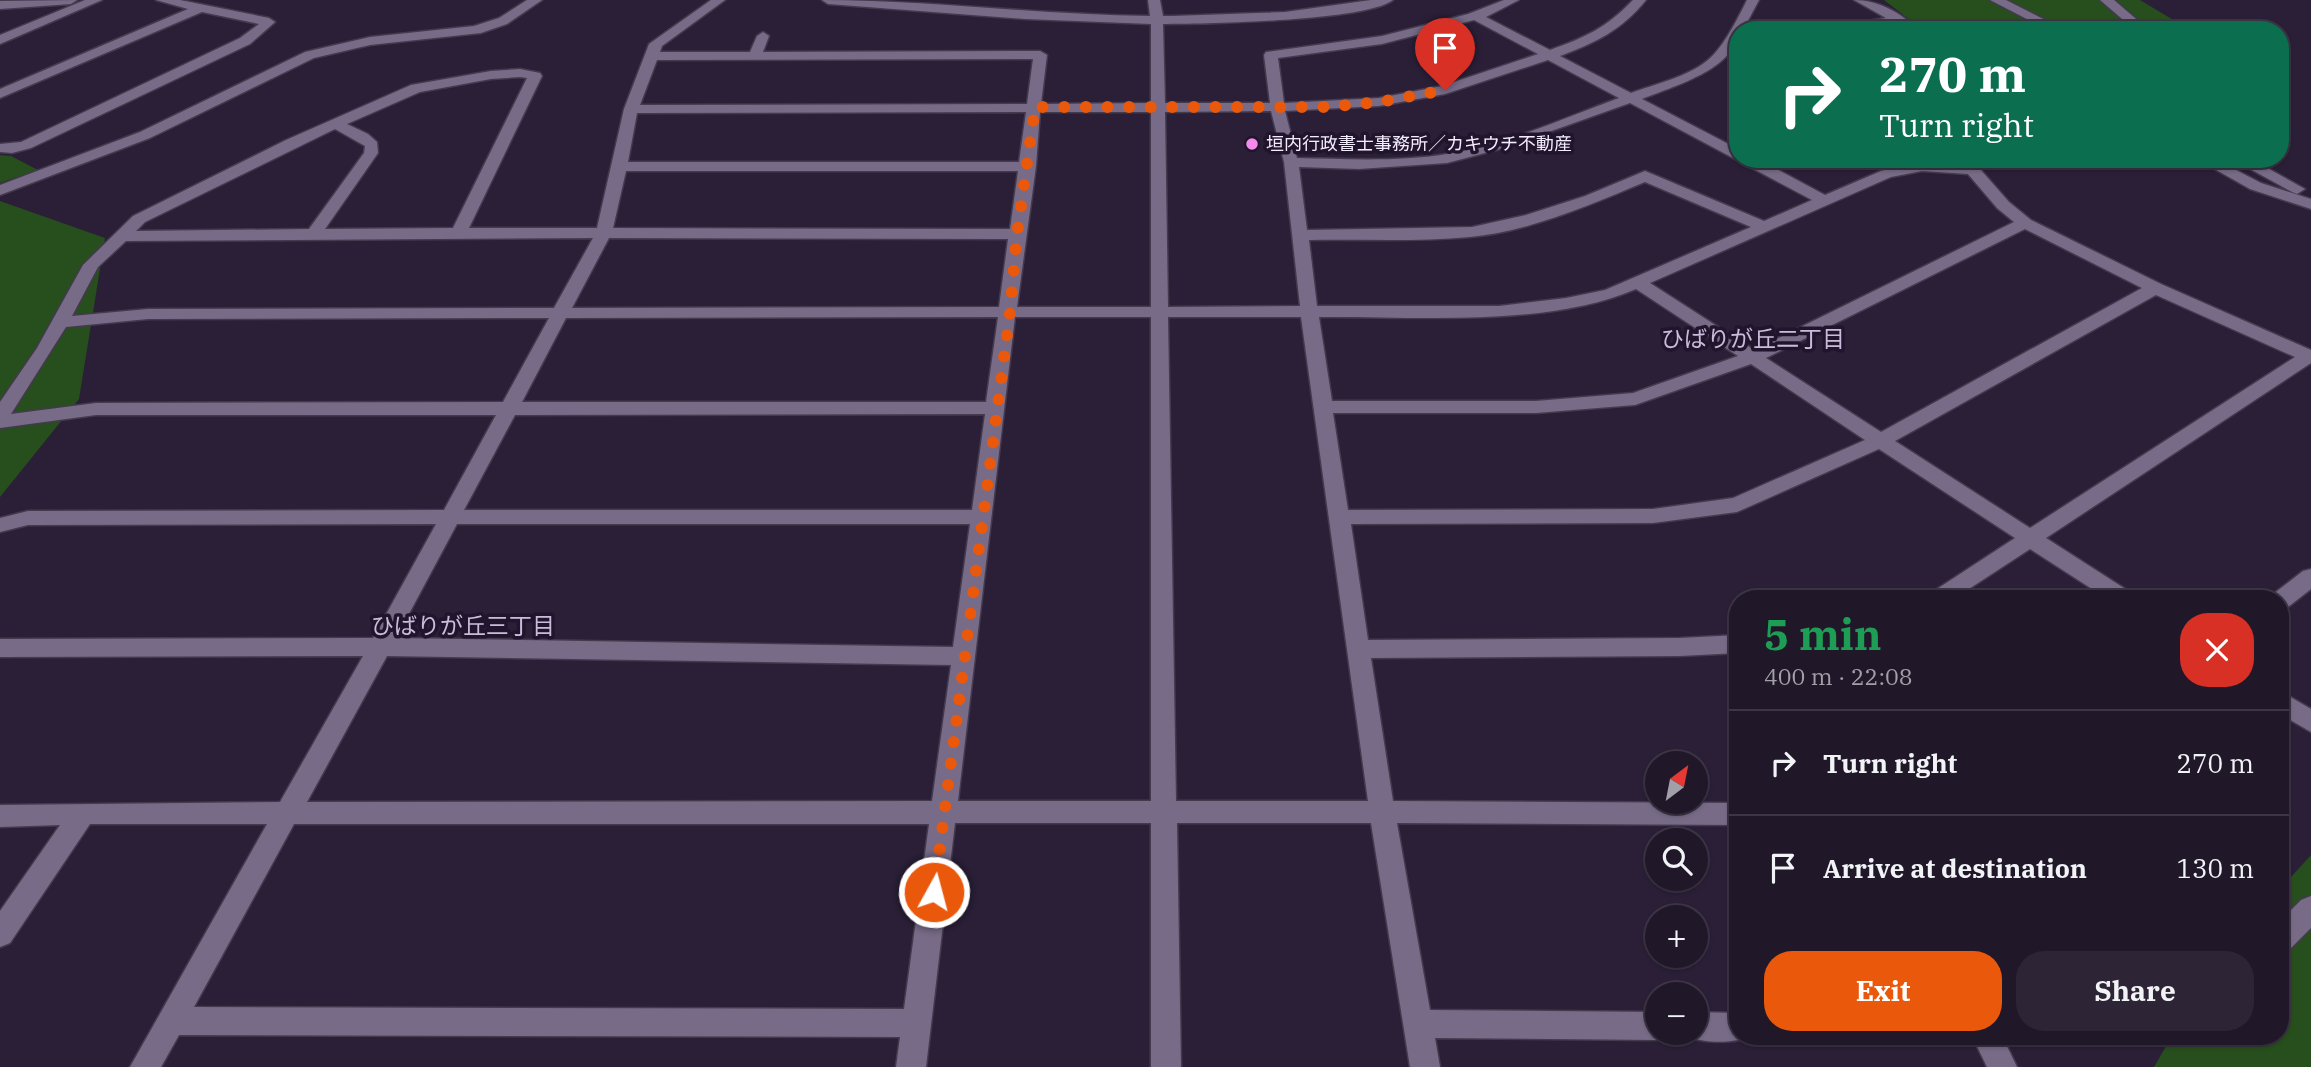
<!DOCTYPE html>
<html lang="en">
<head>
<meta charset="utf-8">
<style>
	body { margin:0; font-family:"IBM Plex Serif","Noto Sans JP",serif; background:#2d2435; color:#f1f3f6; height:100vh; display:flex; flex-direction:column; font-size:26px; white-space:nowrap }
	* { box-sizing:border-box; margin:0 }
	p { font-size:23px; color:#a29fa8 }
	.icon { flex:none; width:38px; height:38px; fill:none; stroke:currentColor; stroke-width:2; stroke-linecap:round; stroke-linejoin:round }
	.map { position:relative; flex:1; overflow:hidden }
	.panel { position:absolute; left:1729px; top:590px; width:560px; height:455px; display:flex; flex-direction:column; background:#201729; border-radius:28px; box-shadow:0 2px 5px #0004,0 0 0 2px #3d3646 }
	.panel>* { flex:none }
	.guide { position:absolute; left:1729px; top:21px; width:560px; height:147px; border-radius:28px; box-shadow:0 2px 5px #0004,0 0 0 2px #3d3646; background:#0b6e4f; color:#fff; overflow:hidden }
	.needle { width:46px; rotate:32deg }
	.controls { position:absolute; left:1645px; top:751px; display:grid; gap:14px }
	.controls a { display:grid; place-items:center; width:63px; height:63px; border-radius:50%; background:#201729; box-shadow:0 2px 5px #0004,0 0 0 2px #3d3646; font-size:35px }
	.pin { position:absolute; display:grid; place-items:center; width:60px; height:60px; color:#fff; margin:-72px -30px; border-radius:50% 50% 50% 0; rotate:-45deg; box-shadow:0 0 7px #0007 }
	.pin .icon { rotate:45deg }
	.me { position:absolute; width:77px; margin:-38px; rotate:7deg; stroke-linejoin:round; filter:drop-shadow(0 0 5px #0008) }
	.turn { display:flex; align-items:center; gap:24px; height:147px; padding:0 35px; font-size:32px }
	.turn .icon { width:91px; height:91px; stroke-width:2.5 }
	.turn b { display:block; font-size:49px; line-height:60px }
	.round { display:grid; place-items:center; flex:none; width:74px; height:74px; border-radius:28px; background:#2d2435 }
	.headline { display:flex; align-items:center; justify-content:space-between; height:119px; padding:0 35px }
	h1 { font-size:42px; font-weight:800; line-height:52px; color:#1e9e55 }
	.cta { display:flex; gap:14px; margin-top:auto; padding:14px 35px }
	.cta a { flex:1; height:80px; border-radius:28px; background:#ea580c; color:#fff; font-size:28px; font-weight:800; line-height:80px; text-align:center }
	.cta a+a { background:#2d2435; color:#f1f3f6 }
	ul { padding:0; list-style:none }
	li { display:flex; align-items:center; gap:21px; height:105px; padding:0 35px; border-top:2px solid #3d3646 }
	li div { flex:1 }
	li b { display:block; font-size:26px }
	li em { font-style:normal }
	.map>svg:first-child { display:block }
	.green { fill:#274e1d }
	.lines { fill:none; stroke-linecap:round; stroke-linejoin:round }
	.minor-casing { stroke:#443a4e; stroke-width:3 }
	.minor { fill:#776b87; fill-rule:evenodd }
	.route { stroke:#ea580c; stroke-width:12; stroke-dasharray:0 21.6 }
	.poi-dot { fill:#f589ee; stroke:#20152c; stroke-width:2.5 }
	.labels { text-anchor:middle; stroke-width:7; stroke-linejoin:round; paint-order:stroke }
	.far-poi-label { font-size:18px; fill:#f3ecfc; stroke:#20152c; text-anchor:start }
	.neighbourhood-label { font-size:23px; fill:#c9bcdb; stroke:#20152c }
</style>
</head>
<body>
<div class="map">
<svg width="2311" height="1067" viewBox="0 0 2311 1067">
	<rect width="100%" height="100%" fill="#2a1f37"/>
	<!-- green -->
	<path class="green" d="M1884,0H2140L2190,30H1923Z
		M0,155L11,156L38,170L0,183Z
		M0,201L105,238L79,399L0,497Z
		M2311,855V1067H2154L2172,1036H2280V889Z"/>
	<g class="lines">
		<!-- minor casing -->
		<g class="minor-casing">
			<path id="minor" d="M77,0L71,4L0,9V1Z
				M85,0H102L0,44V35Z
				M156,0H180L269,18L275,22L250,44L31,148L12,153L0,152V144L21,142L240,38L259,24L202,12L0,98V89L188,9Z
				M527,0H542L507,24L481,33L370,45L314,58L150,138L0,195V185L140,132L305,52L370,37L474,26L499,18Z
				M711,0H725L662,46L660,52H750L757,36L763,32L769,36L763,52L1040,51L1047,55L1041,104L1151,103V24L1025,19L828,4L822,0C931,0 1040,15 1150,16L1148,0H1160L1163,16H1173L1285,12L1371,0H1393C1366,21 1204,24 1163,24L1165,103H1270L1264,55L1266,52L1382,36L1468,14L1504,0H1519L1486,17L1550,50C1586,37 1606,28 1633,0H1646C1622,30 1595,43 1560,56L1631,93C1655,84 1688,77 1708,60C1723,48 1738,18 1747,0H1759L1743,30H1738C1738,69 1671,87 1642,99L1738,149V159H1758L1825,195L1881,171L1922,161L1964,165L1962,159H1977L1980,169L2009,202L2031,220L2161,284L2311,350V363L2046,538L2130,592L2133,598H2106L2030,549L1955,598H1923L1926,592L1937,589L2015,538L1879,449L1737,512L1653,523L1351,524L1368,640L1680,638L1738,635V653L1680,656L1371,658L1393,801L1738,803V825L1397,823L1430,1010L1657,1012V1032H1669L1667,1036L1657,1040L1435,1038L1440,1067H1410L1371,823H1177L1181,1067H1151V823H955L926,1067H896L900,1037L179,1035L161,1067H130L267,824H90L10,943L0,947V911L60,825L0,827V805L280,802L363,656L0,657V639L373,638L436,524L28,525L0,532V518L28,511L444,510L496,415H96L0,428V402L37,348L83,265L133,216L286,140L411,85L491,71L520,69L540,73L542,76L469,228H597L624,109L649,44ZM1474,20L1538,54L1442,86L1379,98L1284,103L1278,58L1382,44ZM1033,59L1027,104L640,105L657,60ZM1548,60L1619,98C1564,118 1505,145 1447,154C1398,162 1346,159 1297,158L1285,111L1379,106L1445,94ZM520,77L527,78L453,228L325,229L378,153L377,142L368,134L347,124L420,92L491,79ZM1630,103L1812,200L1764,221L1645,171L1585,196L1526,215L1472,227L1307,230L1299,167L1359,169L1447,163L1504,148ZM1271,111L1284,162L1300,306L1168,307L1165,112ZM1026,112L1019,162H628L637,113ZM1040,112H1151V307H1017L1036,166ZM335,129L365,146L364,153L309,229L136,231L145,222ZM626,171H1018L1010,229L613,228ZM1922,171L1968,174L1997,208L2014,222L1754,350L1650,283L1891,177ZM1645,182L1751,227L1605,290L1566,298L1499,306H1317L1309,240C1362,239 1417,242 1470,237C1528,232 1592,204 1645,182ZM2025,229L2142,288L1881,432L1766,358ZM593,238L554,308L148,309L72,316L98,267L126,241ZM609,238L1008,239L999,307L572,308ZM1636,289L1738,356L1633,393L1536,401H1332L1319,317C1416,316 1546,328 1636,289ZM2156,295L2295,357L2030,528L1895,441ZM998,317L986,402H522L566,318ZM1015,317H1151V801H958ZM1168,317H1301L1368,801H1176ZM549,318L503,402L96,403L11,414L66,327L148,319ZM1751,364L1865,440L1733,498L1653,509L1348,510L1333,413H1536L1635,405ZM985,414L972,510H464L515,415ZM457,524H970L953,647L396,638ZM387,656L951,665L932,801L307,802ZM294,824H929L904,1009L194,1007Z
				M1854,0C1878,0 1902,13 1918,30H1903L1895,24L1851,30L1856,23L1886,18Z
				M1990,0H2006L2065,30H2048Z
				M2100,0H2114L2149,30H2135Z
				M2197,159H2215L2261,183L2311,199V209L2250,189Z
				M2232,159H2251L2305,189L2297,194L2292,192Z
				M2311,569V589L2288,607L2280,609V598H2270L2272,595L2303,571Z
				M2280,691L2311,709V732L2280,714Z
				M2311,896V928L2290,949L2280,953V921L2301,900Z
				M1696,1012L1738,1013V1036L1748,1037C1731,1044 1703,1043 1686,1036L1684,1032H1696Z
				M1972,1036H2002L2017,1067H1987Z"/>
		</g>
		<!-- minor -->
		<use href="#minor" class="minor"/>
	</g>
	<g class="lines">
		<!-- route -->
		<path class="route" d="M934,892L1010,312L1017,234L1035,107H1325L1379,102L1445,90"/>
	</g>
	<!-- markers -->
	<circle class="poi-dot" cx="1252" cy="144" r="7"/>
	<g class="labels">
		<!-- far-poi labels -->
		<g class="far-poi-label">
			<text x="1266" y="150">垣内行政書士事務所／カキウチ不動産</text>
		</g>
		<!-- neighbourhood labels -->
		<g class="neighbourhood-label">
			<text x="1753" y="347">ひばりが丘二丁目</text>
			<text x="463" y="634">ひばりが丘三丁目</text>
		</g>
	</g>
</svg>
<div class="controls">
<a><svg class="needle" viewBox="-14 -14 28 28"><path d="M0-13l5 13h-10z" fill="#e53935"/><path d="M0 13l5-13h-10z" fill="#a29fa8"/></svg></a>
<a><svg class="icon" aria-label="search" viewBox="0 0 24 24"><circle cx="10" cy="10" r="6"/><path d="M15 15l6 6"/></svg></a>
<a>+</a>
<a>−</a>
</div>
<div class="pin" style="left:1445px;top:90px;background:#d93025"><svg class="icon" aria-label="arrive" viewBox="0 0 24 24"><path d="M6 21V4h12l-3 4 3 4H6"/></svg></div>
<svg class="me" style="left:934px;top:892px" viewBox="-20 -20 40 40"><circle r="17" fill="#ea580c" stroke="#fff" stroke-width="3"/><path d="M0-11L8 9 0 5-8 9z" fill="#fff"/></svg>
<div class="guide">
<div class="turn"><svg class="icon" aria-label="right" viewBox="0 0 24 24"><path d="M7 20v-9h11M14 6l5 5-5 5"/></svg><div><b>270 m</b>Turn right</div></div>
</div>
<section class="panel">
<div class="headline"><div><h1>5 min</h1><p>400 m · 22:08</p></div><a class="round" style="background:#d93025;color:#fff"><svg class="icon" aria-label="close" viewBox="0 0 24 24"><path d="M6 6l12 12M18 6L6 18"/></svg></a></div>
<ul>
<li><svg class="icon" aria-label="right" viewBox="0 0 24 24"><path d="M7 20v-9h11M14 6l5 5-5 5"/></svg><div><b>Turn right</b></div><em>270 m</em></li>
<li><svg class="icon" aria-label="arrive" viewBox="0 0 24 24"><path d="M6 21V4h12l-3 4 3 4H6"/></svg><div><b>Arrive at destination</b></div><em>130 m</em></li>
</ul>
<div class="cta"><a>Exit</a><a>Share</a></div>
</section>
</div>
</body>
</html>
